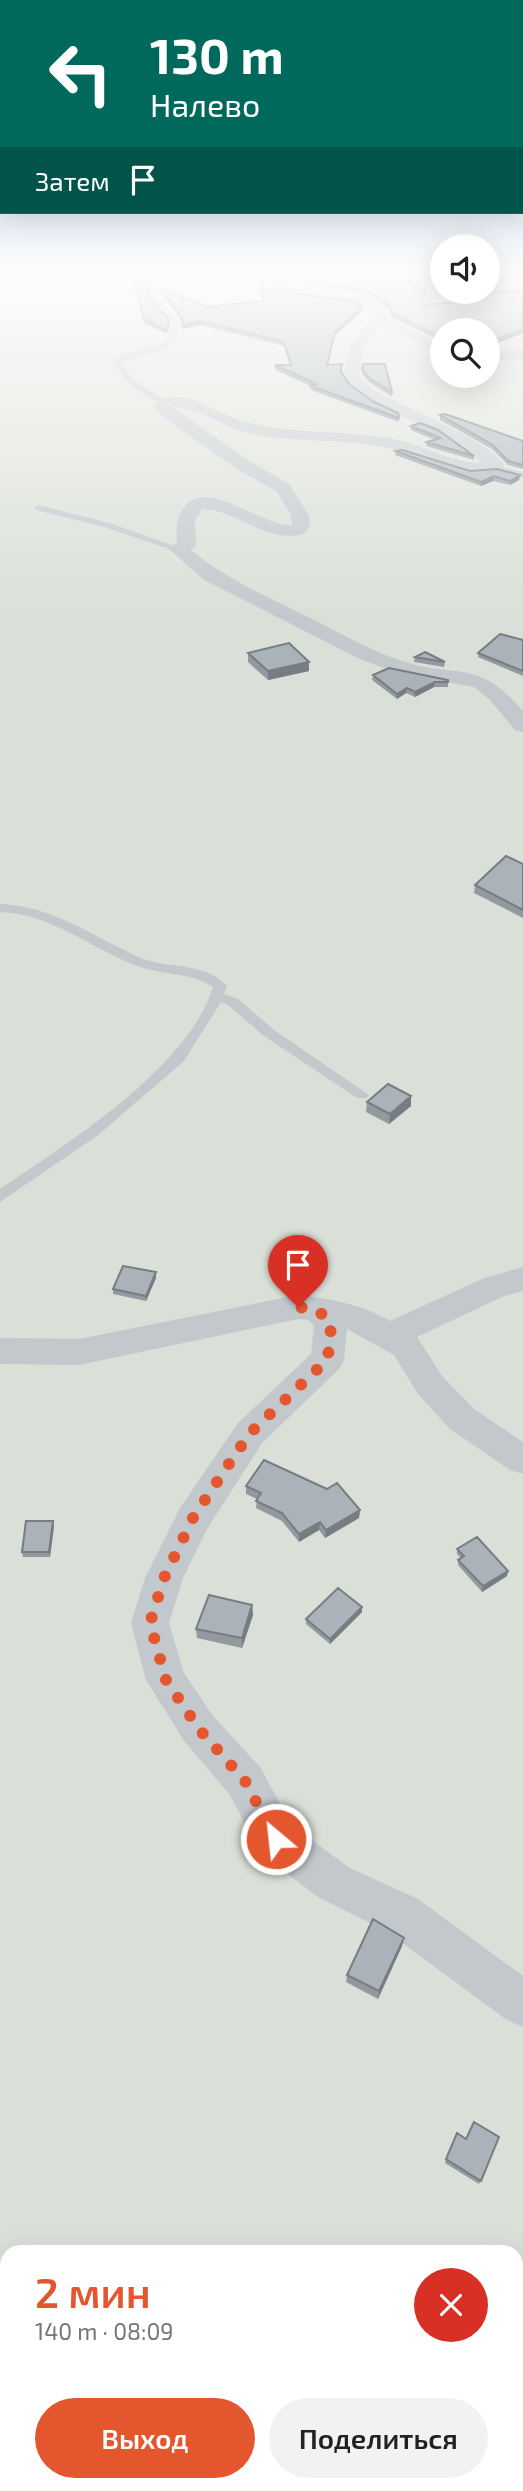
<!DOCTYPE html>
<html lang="ru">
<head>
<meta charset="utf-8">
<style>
	body { margin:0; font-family:"Exo 2",sans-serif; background:#f2f2f2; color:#202124; height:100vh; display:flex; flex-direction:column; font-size:26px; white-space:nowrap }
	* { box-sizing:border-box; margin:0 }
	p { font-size:23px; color:#757577 }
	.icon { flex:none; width:38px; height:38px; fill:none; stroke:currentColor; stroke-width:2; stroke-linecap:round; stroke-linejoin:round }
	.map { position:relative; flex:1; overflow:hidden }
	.details { position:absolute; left:0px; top:2245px; width:523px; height:247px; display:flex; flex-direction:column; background:#fff; border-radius:21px 21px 0 0; box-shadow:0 7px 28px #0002 }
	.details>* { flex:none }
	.top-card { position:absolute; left:0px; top:0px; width:523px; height:214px; box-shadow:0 7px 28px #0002; background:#00695c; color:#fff; overflow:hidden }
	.buttons { position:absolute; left:430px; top:234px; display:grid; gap:14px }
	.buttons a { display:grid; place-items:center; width:70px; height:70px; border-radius:50%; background:#fff; box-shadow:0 7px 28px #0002; font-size:35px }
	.pin { position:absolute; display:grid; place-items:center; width:60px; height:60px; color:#fff; margin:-72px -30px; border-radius:50% 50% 50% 0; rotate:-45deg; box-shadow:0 0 7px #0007 }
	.pin .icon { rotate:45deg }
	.me { position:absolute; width:77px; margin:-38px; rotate:332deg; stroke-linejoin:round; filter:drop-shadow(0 0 5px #0008) }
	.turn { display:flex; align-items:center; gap:24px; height:147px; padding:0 35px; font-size:32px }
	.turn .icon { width:91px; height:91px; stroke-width:2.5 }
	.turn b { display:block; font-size:49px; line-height:60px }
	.then { display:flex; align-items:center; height:66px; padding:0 35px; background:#0003; gap:14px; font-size:26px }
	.round { display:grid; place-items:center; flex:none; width:74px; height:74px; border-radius:37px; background:#f2f2f2 }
	.overview { display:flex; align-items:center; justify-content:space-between; height:119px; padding:0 35px }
	h1 { font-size:42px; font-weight:600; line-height:52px; color:#e4572e }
	.action { display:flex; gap:14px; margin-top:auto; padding:14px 35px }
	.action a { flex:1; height:80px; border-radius:42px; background:#e4572e; color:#fff; font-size:28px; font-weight:600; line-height:80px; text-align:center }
	.action a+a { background:#f2f2f2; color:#202124 }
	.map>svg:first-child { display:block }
	.green { fill:#dadfd7; fill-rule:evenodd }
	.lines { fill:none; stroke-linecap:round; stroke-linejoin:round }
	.lane { fill:#c3c8cc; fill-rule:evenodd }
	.street { fill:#c3c8cc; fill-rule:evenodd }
	.wall { fill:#929a9f }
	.shaded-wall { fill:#777d82 }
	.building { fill:#aab3b9; stroke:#777d82; stroke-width:2 }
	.route { stroke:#e4572e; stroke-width:12; stroke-dasharray:0 21.6 }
</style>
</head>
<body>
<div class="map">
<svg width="523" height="2491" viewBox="0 0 523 2491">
	<rect width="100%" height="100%" fill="#fafaf8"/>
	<!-- green -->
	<path class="green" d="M0,269H443V292H488V269H523V2491H0ZM443,331H488V376H443ZM7,2252H516V2485H7Z"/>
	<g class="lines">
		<!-- lane -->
		<path class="lane" d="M155,269H162L152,280L160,300L180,323L177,341L166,349L121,362C131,381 150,393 170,401L167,405C144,398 124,383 113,361C127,348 153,350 169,340L172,323L153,301L145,280Z
			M492,464L523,472V478L489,469L488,467Z
			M38,505L110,523L183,549L175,551L104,527L35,510L34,508Z
			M0,904C45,906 77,926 116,946C126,950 136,957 146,960C173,968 206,963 227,986L224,994L238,999L274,1030L369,1095L367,1098H357L264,1036L228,1005L221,1002L184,1061L97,1136L0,1202V1189C68,1143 188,1068 213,987C189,971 161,976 135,965C89,947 51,914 0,912Z"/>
		<!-- street -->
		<path class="street" d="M291,269H305L302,286L304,288C333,291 370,290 390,314L387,318L443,344V354L380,326L365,345L359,375C372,401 476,428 505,465C485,487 426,459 403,452C353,436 299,445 248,433C225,427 195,406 172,407L251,462L289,484L309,515L310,526L304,534C266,544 239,510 202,509L195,521L196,545L191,550C227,580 270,598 312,619C340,633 369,650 399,660C456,680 476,656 523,711V732L515,730L489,699L474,687L397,673L360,659L204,580L169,549L177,542C176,529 176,517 185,506C208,478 263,527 292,525L291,515L276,491L239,470L164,418L154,406C176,382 216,413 239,420C291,436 347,429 399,440C427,447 453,463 482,463C472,455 462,446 451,439C423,421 356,406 343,375L351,344L375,314L353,303L295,295L288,287Z
			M523,349V359L488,361V351Z
			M523,1267V1291L504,1296L417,1337L442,1376L474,1409L523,1442V1474L510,1470L450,1429L418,1394L394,1355L347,1329L344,1360L339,1369L262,1443L207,1529L183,1578L169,1623L184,1673L213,1716L260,1767L291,1824L348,1867L418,1899L523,1976V2027L507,2020L386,1931L318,1897L261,1854L230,1795L185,1742L146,1680L131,1623L145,1578L180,1508L238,1423L311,1354L314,1326L308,1320L298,1319L79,1365L0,1364V1338L79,1339L298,1295C330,1299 362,1304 390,1321L484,1278Z
			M0,2309L7,2312V2371L0,2368Z
			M79,2485H135L137,2491H81Z"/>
	</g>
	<!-- wall -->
	<path class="wall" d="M276,269H289L286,283L293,293L362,311L335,335L328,365L341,373L349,384L399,418V422L311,390V386L275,370V365H290L284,346L200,325L182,329V321L159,291V287L207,307L263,301L258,285V281L279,279Z
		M307,269L426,292V296L421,305L473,301L523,291V333L488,347L443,331V342L391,317V312L374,298L351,291L305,285Z
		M502,269H523V278L502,271Z
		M133,277L169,320L168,332L164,333L144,323Z
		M362,370L392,392V397L370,383L362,374Z
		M440,415L523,441V469L508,465L492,449L440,420Z
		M420,423L474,456V460L426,446L427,442L435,440L411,430V426Z
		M396,451L470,471L520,475L519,480L510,485L493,481L481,486L395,455Z
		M523,640V676L478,657V653Z
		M248,653L309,662V671L268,680L248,662Z
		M415,657L445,662L444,667L414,662Z
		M373,675L448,682V687H434L415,697L406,693L397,699L372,680Z
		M523,864V918L474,893L475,885Z
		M411,1096V1106L389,1124L366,1112L367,1102Z
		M156,1278L146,1301L113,1294V1289Z
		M246,1486L360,1510L359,1518L325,1538L319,1530L299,1542L282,1521L256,1508L257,1499L246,1494Z
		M53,1521L54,1526L50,1557H23L22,1552Z
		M457,1549L508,1571L507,1576L482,1592L458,1565V1560L461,1558L457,1554Z
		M252,1605L253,1615L242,1648L197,1638L196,1629Z
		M362,1612L330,1644L306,1624V1619Z
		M402,1946L378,1999L346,1982L347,1975Z
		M499,2137L479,2184L445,2163L446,2159L466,2139Z"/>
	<!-- shaded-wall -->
	<path class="shaded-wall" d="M363,307L362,311L335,335L327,369L335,331Z
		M169,320L168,332L164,333L163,329Z
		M200,321V325L182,329V325Z
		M523,329V333L488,347V343Z
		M520,475L519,480L510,485V481Z
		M494,476L493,481L481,486V482Z
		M309,662V671L268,680V671Z
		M435,682L434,687L415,697V692Z
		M407,688L406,693L397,699V694Z
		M411,1096V1106L389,1124L390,1114Z
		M156,1272V1278L146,1301V1296Z
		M360,1510L359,1518L325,1538L326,1530Z
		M53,1521L54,1526L50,1557L49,1552Z
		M320,1522L319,1530L299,1542V1534Z
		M508,1571L507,1576L482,1592L483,1586Z
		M252,1605L253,1615L242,1648V1638Z
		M362,1607V1612L330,1644V1639Z
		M404,1938L402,1946L378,1999L379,1991Z"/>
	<!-- building -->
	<path class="building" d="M277,269H288L285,283L293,293L352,301L363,307L335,331L327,365L342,364L341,372L349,384L374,402L398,413L399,418L311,386L317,384L275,365H291L284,342L200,321L182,325V317L159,287L207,307L264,301L258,281L280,279Z
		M307,269H389L426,292L420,305L473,301L495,292L523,291V329L488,343V331H443V338L391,313L392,308L374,294L351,287L305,281Z
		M507,269H523V274Z
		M133,277L144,281L151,299L169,320L168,328L163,329L144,319Z
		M363,364H385L392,392L370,379L362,370Z
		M445,414L523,441V465L508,461L493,445L440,415Z
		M420,423L438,430L474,456L427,442L441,438L411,426Z
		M402,450L470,471L497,469L520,475L510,481L494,476L481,482L396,451Z
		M500,634L523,640V671L478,653Z
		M289,643L309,662L268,671L248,653Z
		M425,652L445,662L415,657Z
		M389,668L448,680V682H435L415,692L407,688L397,694L373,675Z
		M506,856L523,864V910L475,885Z
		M388,1084L411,1096L390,1114L367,1102Z
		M123,1266L156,1272L146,1296L113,1289Z
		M264,1460L327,1489L337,1483L360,1510L326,1530L320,1522L299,1534L282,1513L256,1501L261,1493L246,1486Z
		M26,1521H53L49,1552H22Z
		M477,1537L508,1571L483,1586L458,1560L464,1556L457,1549Z
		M338,1588L362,1607L330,1639L306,1619Z
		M209,1595L252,1605L242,1638L196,1629Z
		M373,1919L404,1938L379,1991L347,1975Z
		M474,2122L499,2137L481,2181L446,2159L457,2133L466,2139Z"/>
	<!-- sky -->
	<linearGradient id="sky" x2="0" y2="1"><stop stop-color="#96bcdc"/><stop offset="0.44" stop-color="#fdfdfc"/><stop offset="1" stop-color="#fdfdfc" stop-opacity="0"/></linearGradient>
	<rect width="523" height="618" fill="url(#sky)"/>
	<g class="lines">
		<!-- route -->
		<path class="route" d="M276,1839L245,1781L199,1729L166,1680L150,1623L164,1578L193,1518L229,1464L250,1433L327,1360L331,1339L330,1321L316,1309L298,1307"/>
	</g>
</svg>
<div class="buttons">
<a><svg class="icon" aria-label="sound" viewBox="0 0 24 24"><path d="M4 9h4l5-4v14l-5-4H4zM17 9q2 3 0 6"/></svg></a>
<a><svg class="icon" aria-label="search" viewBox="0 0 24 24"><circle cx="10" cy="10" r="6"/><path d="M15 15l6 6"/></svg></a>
</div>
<div class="pin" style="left:298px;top:1307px;background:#d93025"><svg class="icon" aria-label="arrive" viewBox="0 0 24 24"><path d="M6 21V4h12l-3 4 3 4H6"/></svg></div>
<svg class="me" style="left:276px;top:1839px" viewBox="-20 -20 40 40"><circle r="17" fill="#e4572e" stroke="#fff" stroke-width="3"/><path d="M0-11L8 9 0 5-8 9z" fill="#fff"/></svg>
<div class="top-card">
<div class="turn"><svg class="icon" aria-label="left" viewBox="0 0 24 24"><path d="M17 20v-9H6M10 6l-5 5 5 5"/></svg><div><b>130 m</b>Налево</div></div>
<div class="then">Затем<svg class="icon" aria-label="arrive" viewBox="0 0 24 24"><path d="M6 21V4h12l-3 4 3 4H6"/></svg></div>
</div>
<section class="details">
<div class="overview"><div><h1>2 мин</h1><p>140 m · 08:09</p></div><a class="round" style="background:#d93025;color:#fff"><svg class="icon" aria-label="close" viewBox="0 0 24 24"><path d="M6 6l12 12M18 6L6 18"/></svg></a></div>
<div class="action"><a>Выход</a><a>Поделиться</a></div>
</section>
</div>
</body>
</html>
